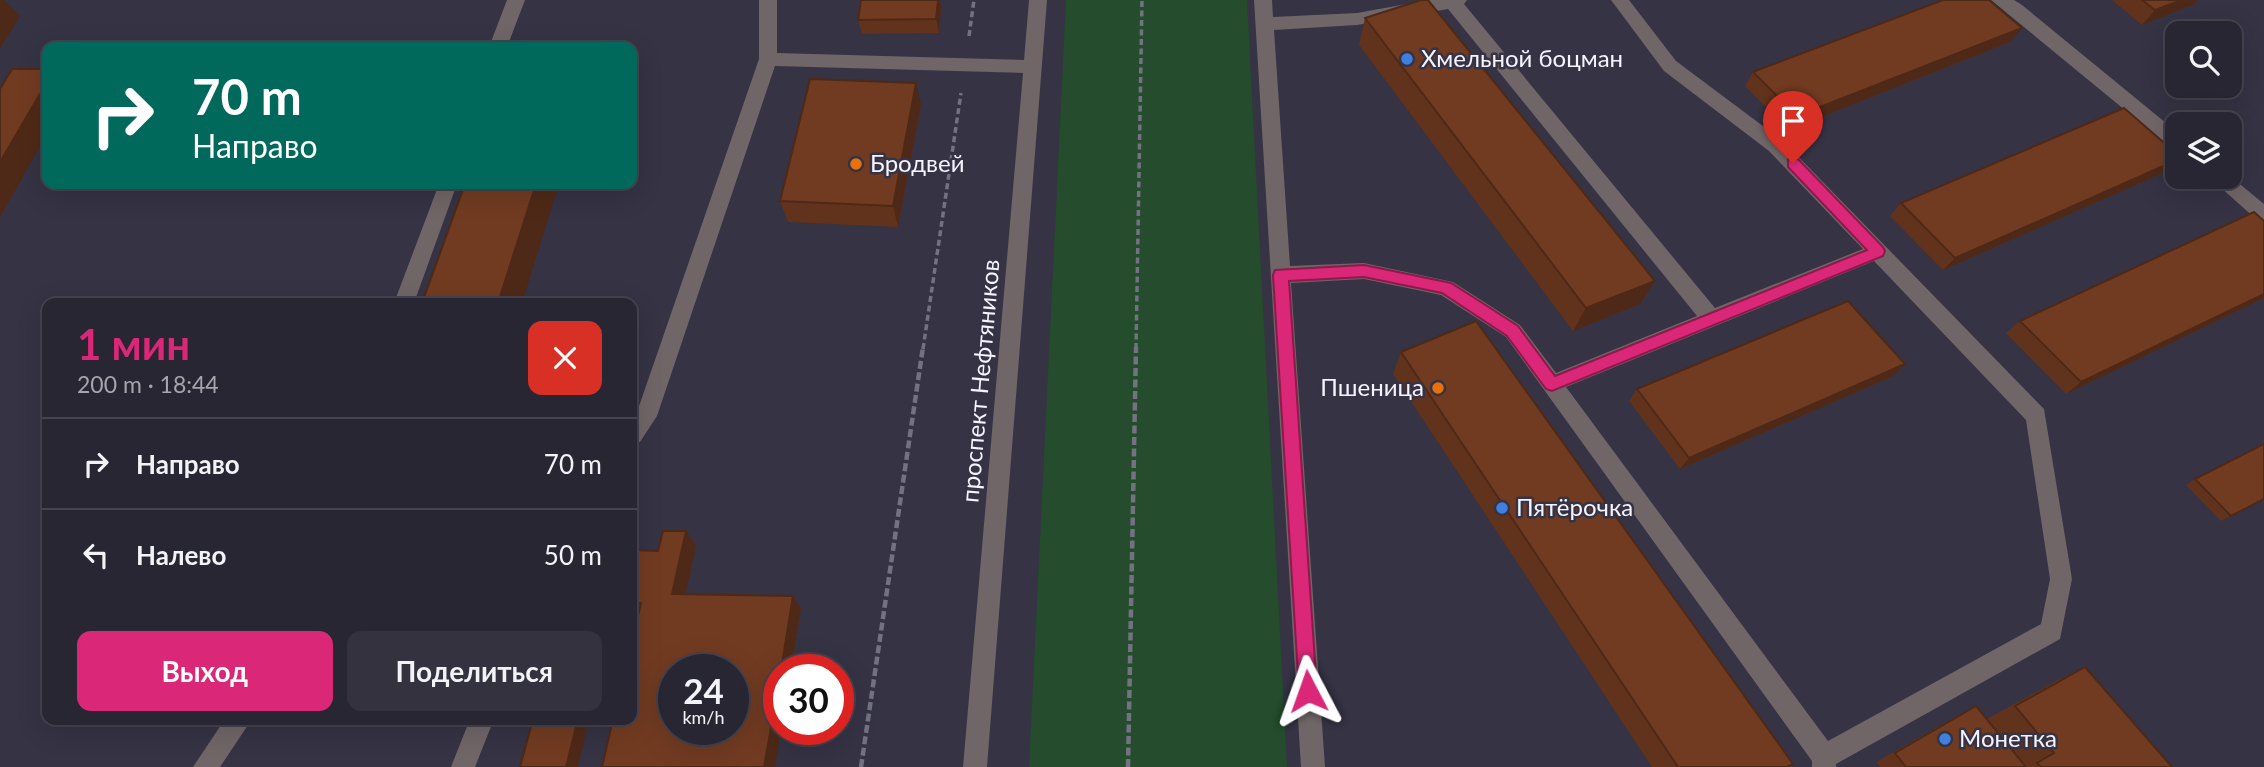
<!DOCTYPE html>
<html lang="ru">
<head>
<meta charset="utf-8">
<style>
	body { margin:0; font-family:Lato,sans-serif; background:#34323f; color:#f1f3f6; height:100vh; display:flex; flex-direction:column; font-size:26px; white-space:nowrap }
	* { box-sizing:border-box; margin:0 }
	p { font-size:23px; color:#a5a5ac }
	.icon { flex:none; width:38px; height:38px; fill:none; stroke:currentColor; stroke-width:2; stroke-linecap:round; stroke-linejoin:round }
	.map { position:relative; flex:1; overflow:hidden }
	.drawer { position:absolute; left:42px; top:298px; width:595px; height:427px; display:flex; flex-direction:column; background:#282633; border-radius:14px; box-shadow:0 7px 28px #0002,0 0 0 2px #44434e }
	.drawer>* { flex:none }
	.top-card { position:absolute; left:42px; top:42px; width:595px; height:147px; border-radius:14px; box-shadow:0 7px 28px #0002,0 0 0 2px #44434e; background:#00695c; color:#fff; overflow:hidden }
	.buttons { position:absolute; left:2165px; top:21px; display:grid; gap:14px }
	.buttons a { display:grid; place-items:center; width:77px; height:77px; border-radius:14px; background:#282633; box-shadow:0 7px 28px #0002,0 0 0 2px #44434e; font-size:35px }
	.speed { position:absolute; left:658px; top:654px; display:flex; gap:14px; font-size:35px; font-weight:700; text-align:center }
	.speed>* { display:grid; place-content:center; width:91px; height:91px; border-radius:50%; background:#282633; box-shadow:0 7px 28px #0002,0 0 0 2px #44434e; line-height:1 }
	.speed small { font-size:18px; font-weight:400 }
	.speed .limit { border:10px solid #d22; background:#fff; color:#111 }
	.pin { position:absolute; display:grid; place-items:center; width:60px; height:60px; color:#fff; margin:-72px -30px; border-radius:50% 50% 50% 0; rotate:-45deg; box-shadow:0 0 7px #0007 }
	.pin .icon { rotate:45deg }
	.me { position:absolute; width:77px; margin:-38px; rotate:356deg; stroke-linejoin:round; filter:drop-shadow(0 0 5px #0008) }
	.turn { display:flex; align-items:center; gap:24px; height:147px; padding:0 35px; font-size:32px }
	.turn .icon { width:91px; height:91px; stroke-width:2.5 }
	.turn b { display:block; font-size:49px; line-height:60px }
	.round { display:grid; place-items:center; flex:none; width:74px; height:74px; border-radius:14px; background:#34323f }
	.overview { display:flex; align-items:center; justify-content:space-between; height:119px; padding:0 35px }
	h1 { font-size:42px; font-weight:700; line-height:52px; color:#db2777 }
	.button { display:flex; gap:14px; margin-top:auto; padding:14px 35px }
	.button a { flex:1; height:80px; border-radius:14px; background:#db2777; color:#fff; font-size:28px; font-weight:700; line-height:80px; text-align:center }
	.button a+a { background:#34323f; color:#f1f3f6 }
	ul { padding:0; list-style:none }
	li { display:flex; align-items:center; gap:21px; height:91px; padding:0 35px; border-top:2px solid #44434e }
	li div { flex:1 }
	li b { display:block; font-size:26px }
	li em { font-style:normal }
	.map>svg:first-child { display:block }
	.green { fill:#244c2d }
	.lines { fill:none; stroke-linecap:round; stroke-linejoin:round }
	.path-far1 { stroke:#737281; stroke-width:3.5; stroke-dasharray:6 3.5; stroke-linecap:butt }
	.path { stroke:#737281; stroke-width:4.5; stroke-dasharray:8 3.5; stroke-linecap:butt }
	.minor { fill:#706567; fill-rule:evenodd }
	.wall { fill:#61331c }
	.shaded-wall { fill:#4f2917 }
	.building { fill:#713b21; stroke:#4f2917; stroke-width:2; fill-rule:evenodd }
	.route { fill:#db2777; stroke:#8e194d; stroke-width:2 }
	.shop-dot { fill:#3f7fe0; stroke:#353344; stroke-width:2.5 }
	.food-dot { fill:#e8710a; stroke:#353344; stroke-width:2.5 }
	.labels { text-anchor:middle; stroke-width:5; stroke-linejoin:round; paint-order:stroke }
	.poi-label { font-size:24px; fill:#f4f3fe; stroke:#353344; text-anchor:start }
	.street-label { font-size:24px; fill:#f4f3fe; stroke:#353344 }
</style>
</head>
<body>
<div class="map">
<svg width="2264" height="767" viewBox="0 0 2264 767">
	<rect width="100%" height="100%" fill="#353344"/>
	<!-- green -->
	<path class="green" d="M1066,0H1247L1287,767H1029Z"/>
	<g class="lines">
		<!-- path-far1 -->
		<path class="path-far1" d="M969,36L974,0
			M923,349L961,93
			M1136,349L1142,0"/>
		<!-- path -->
		<path class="path" d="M861,767L923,347
			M1128,767L1136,347"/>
		<!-- minor -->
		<path class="minor" d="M507,0H525L507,47H489Z
			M759,0H777V53L1024,60L1029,0H1047L987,767H963L1023,73L775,66L657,416L640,442L632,444V418L637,412L759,59Z
			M1254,0H1272L1273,17L1357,13L1429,0H1467L1464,4L1715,308L1863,249L1769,151L1664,71L1611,0H1629L1676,61L1783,141L2044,409L2072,579L2060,639L1836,764V767H1812V761L1506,337L1441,295L1364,279L1291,283L1325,767H1301ZM1448,9L1697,316L1556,373L1520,325L1453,282L1364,263L1290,266L1274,30L1357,25ZM1874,261L2026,420L2050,579L2041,624L1828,741L1566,387Z
			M1991,0H2014L2022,5L2177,132V149L2170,147Z
			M2230,176L2264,204V223L2257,220L2209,177Z
			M439,184H457L414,303H394Z
			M225,719H252L220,767H193Z
			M470,719H494L475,767H451Z"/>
	</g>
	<!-- wall -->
	<path class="wall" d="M2112,0H2198L2194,4L2142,25Z
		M941,6L939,33L862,34L858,20Z
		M1365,18L1640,304L1573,331L1359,45Z
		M2010,42L1788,130L1745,86L1753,72Z
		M921,105L898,227L788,222L780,201Z
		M2177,154V162L2167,171L1943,270L1890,216L1901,203Z
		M2264,221V298L2066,394L2006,333L2020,321Z
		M1401,352L1787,767H1652L1393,374Z
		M1893,376L1680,469L1629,401L1637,389Z
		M2195,479L2264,499L2221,521L2186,485Z
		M686,531L696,545L685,594L793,596L801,608L791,670H779L638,614H632V554L658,551Z
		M2085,667L2172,767H1880L1876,762L1955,717L1976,706L1987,719L2054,682Z"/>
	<!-- shaded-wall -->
	<path class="shaded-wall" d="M0,0H4L20,16L0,48Z
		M938,0H940L941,6L939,33L936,19Z
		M2182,0H2198L2194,4L2142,25L2155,10Z
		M2022,28L2010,42L1788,130L1797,116Z
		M47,82V134L0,217V162Z
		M916,83L921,105L898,227L893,206Z
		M2177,160V162L2167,171L1943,270L1955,258Z
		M536,184H559L522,303H498Z
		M1655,281L1640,304L1573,331L1586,308Z
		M2264,294V298L2066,394L2081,382Z
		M1905,364L1893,376L1680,469L1689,458Z
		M686,531L696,545L683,607L672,594Z
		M793,596L801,608L791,670H781Z
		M779,682V730H781L775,767H764Z
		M578,719H589L578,767H566Z"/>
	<!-- building -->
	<path class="building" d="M861,0H938L936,19L858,20Z
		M1421,0H1428L1655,281L1586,308L1365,18Z
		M1943,0H1989L2022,28L1797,116L1753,72Z
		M2142,0H2182L2155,10Z
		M12,69H47V82L0,162V89Z
		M810,79L916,83L893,206L780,201Z
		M2124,108L2177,154V160L1955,258L1901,203Z
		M465,184H536L498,303H422Z
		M2254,212L2264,221V294L2081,382L2020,321Z
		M1848,301L1905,364L1689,458L1637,389Z
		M1476,321L1793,764L1787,767H1678L1401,352Z
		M2264,444V499L2231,516L2195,479Z
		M663,531H686L672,594L793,596L781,670H779V682L764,767H602L613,719H632V641L641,603L632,602L633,550L658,551ZM674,670H733V730H674Z
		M2085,667L2172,767H2041L2037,763L2054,753L2015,706Z
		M1976,706L2026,767H1906L1895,753Z
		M533,719H578L566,767H520Z"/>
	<!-- route -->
	<path class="route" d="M1793,158L1798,159L1883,247L1885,251L1883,256L1552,391L1546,389L1507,336L1442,293L1364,277L1289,281L1317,691L1314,697L1308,700L1301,697L1299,691L1273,275L1275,270L1364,265L1451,283L1518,326L1555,376L1867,250L1788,167V159Z"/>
	<!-- markers -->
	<g class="shop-dot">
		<circle cx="1407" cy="59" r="7"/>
		<circle cx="1502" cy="508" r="7"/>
		<circle cx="1945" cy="739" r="7"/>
	</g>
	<g class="food-dot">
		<circle cx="856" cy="164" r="7"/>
		<circle cx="1438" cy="388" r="7"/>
	</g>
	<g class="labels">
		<!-- poi labels -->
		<g class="poi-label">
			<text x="1421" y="67">Хмельной боцман</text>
			<text x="870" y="172">Бродвей</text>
			<text x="1424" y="396" text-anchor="end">Пшеница</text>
			<text x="1516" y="516">Пятёрочка</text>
			<text x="1959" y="747">Монетка</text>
		</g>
		<!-- street labels -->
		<g class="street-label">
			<text transform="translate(981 381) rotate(-85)" y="8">проспект Нефтяников</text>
		</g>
	</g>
</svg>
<div class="buttons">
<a><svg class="icon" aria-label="search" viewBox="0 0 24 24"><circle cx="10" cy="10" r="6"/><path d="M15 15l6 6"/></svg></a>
<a><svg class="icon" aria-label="layers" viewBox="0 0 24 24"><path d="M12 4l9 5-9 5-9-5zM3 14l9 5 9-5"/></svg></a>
</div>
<div class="speed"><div>24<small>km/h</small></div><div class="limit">30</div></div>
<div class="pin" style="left:1793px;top:163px;background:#d93025"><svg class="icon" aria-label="arrive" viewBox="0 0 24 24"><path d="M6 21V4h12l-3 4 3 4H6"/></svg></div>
<svg class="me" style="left:1308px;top:691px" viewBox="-20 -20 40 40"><path d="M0-17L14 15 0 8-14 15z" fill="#db2777" stroke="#fff" stroke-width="4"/></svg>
<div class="top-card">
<div class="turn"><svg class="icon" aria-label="right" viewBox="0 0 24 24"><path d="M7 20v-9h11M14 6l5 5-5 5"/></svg><div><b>70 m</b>Направо</div></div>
</div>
<section class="drawer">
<div class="overview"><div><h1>1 мин</h1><p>200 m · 18:44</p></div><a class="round" style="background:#d93025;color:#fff"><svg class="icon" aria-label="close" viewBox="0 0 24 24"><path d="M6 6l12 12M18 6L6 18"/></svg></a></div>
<ul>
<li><svg class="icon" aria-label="right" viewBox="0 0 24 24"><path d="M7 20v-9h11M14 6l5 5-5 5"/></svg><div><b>Направо</b></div><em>70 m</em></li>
<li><svg class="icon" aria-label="left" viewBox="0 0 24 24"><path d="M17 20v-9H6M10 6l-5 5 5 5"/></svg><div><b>Налево</b></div><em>50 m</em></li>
</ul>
<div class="button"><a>Выход</a><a>Поделиться</a></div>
</section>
</div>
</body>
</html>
